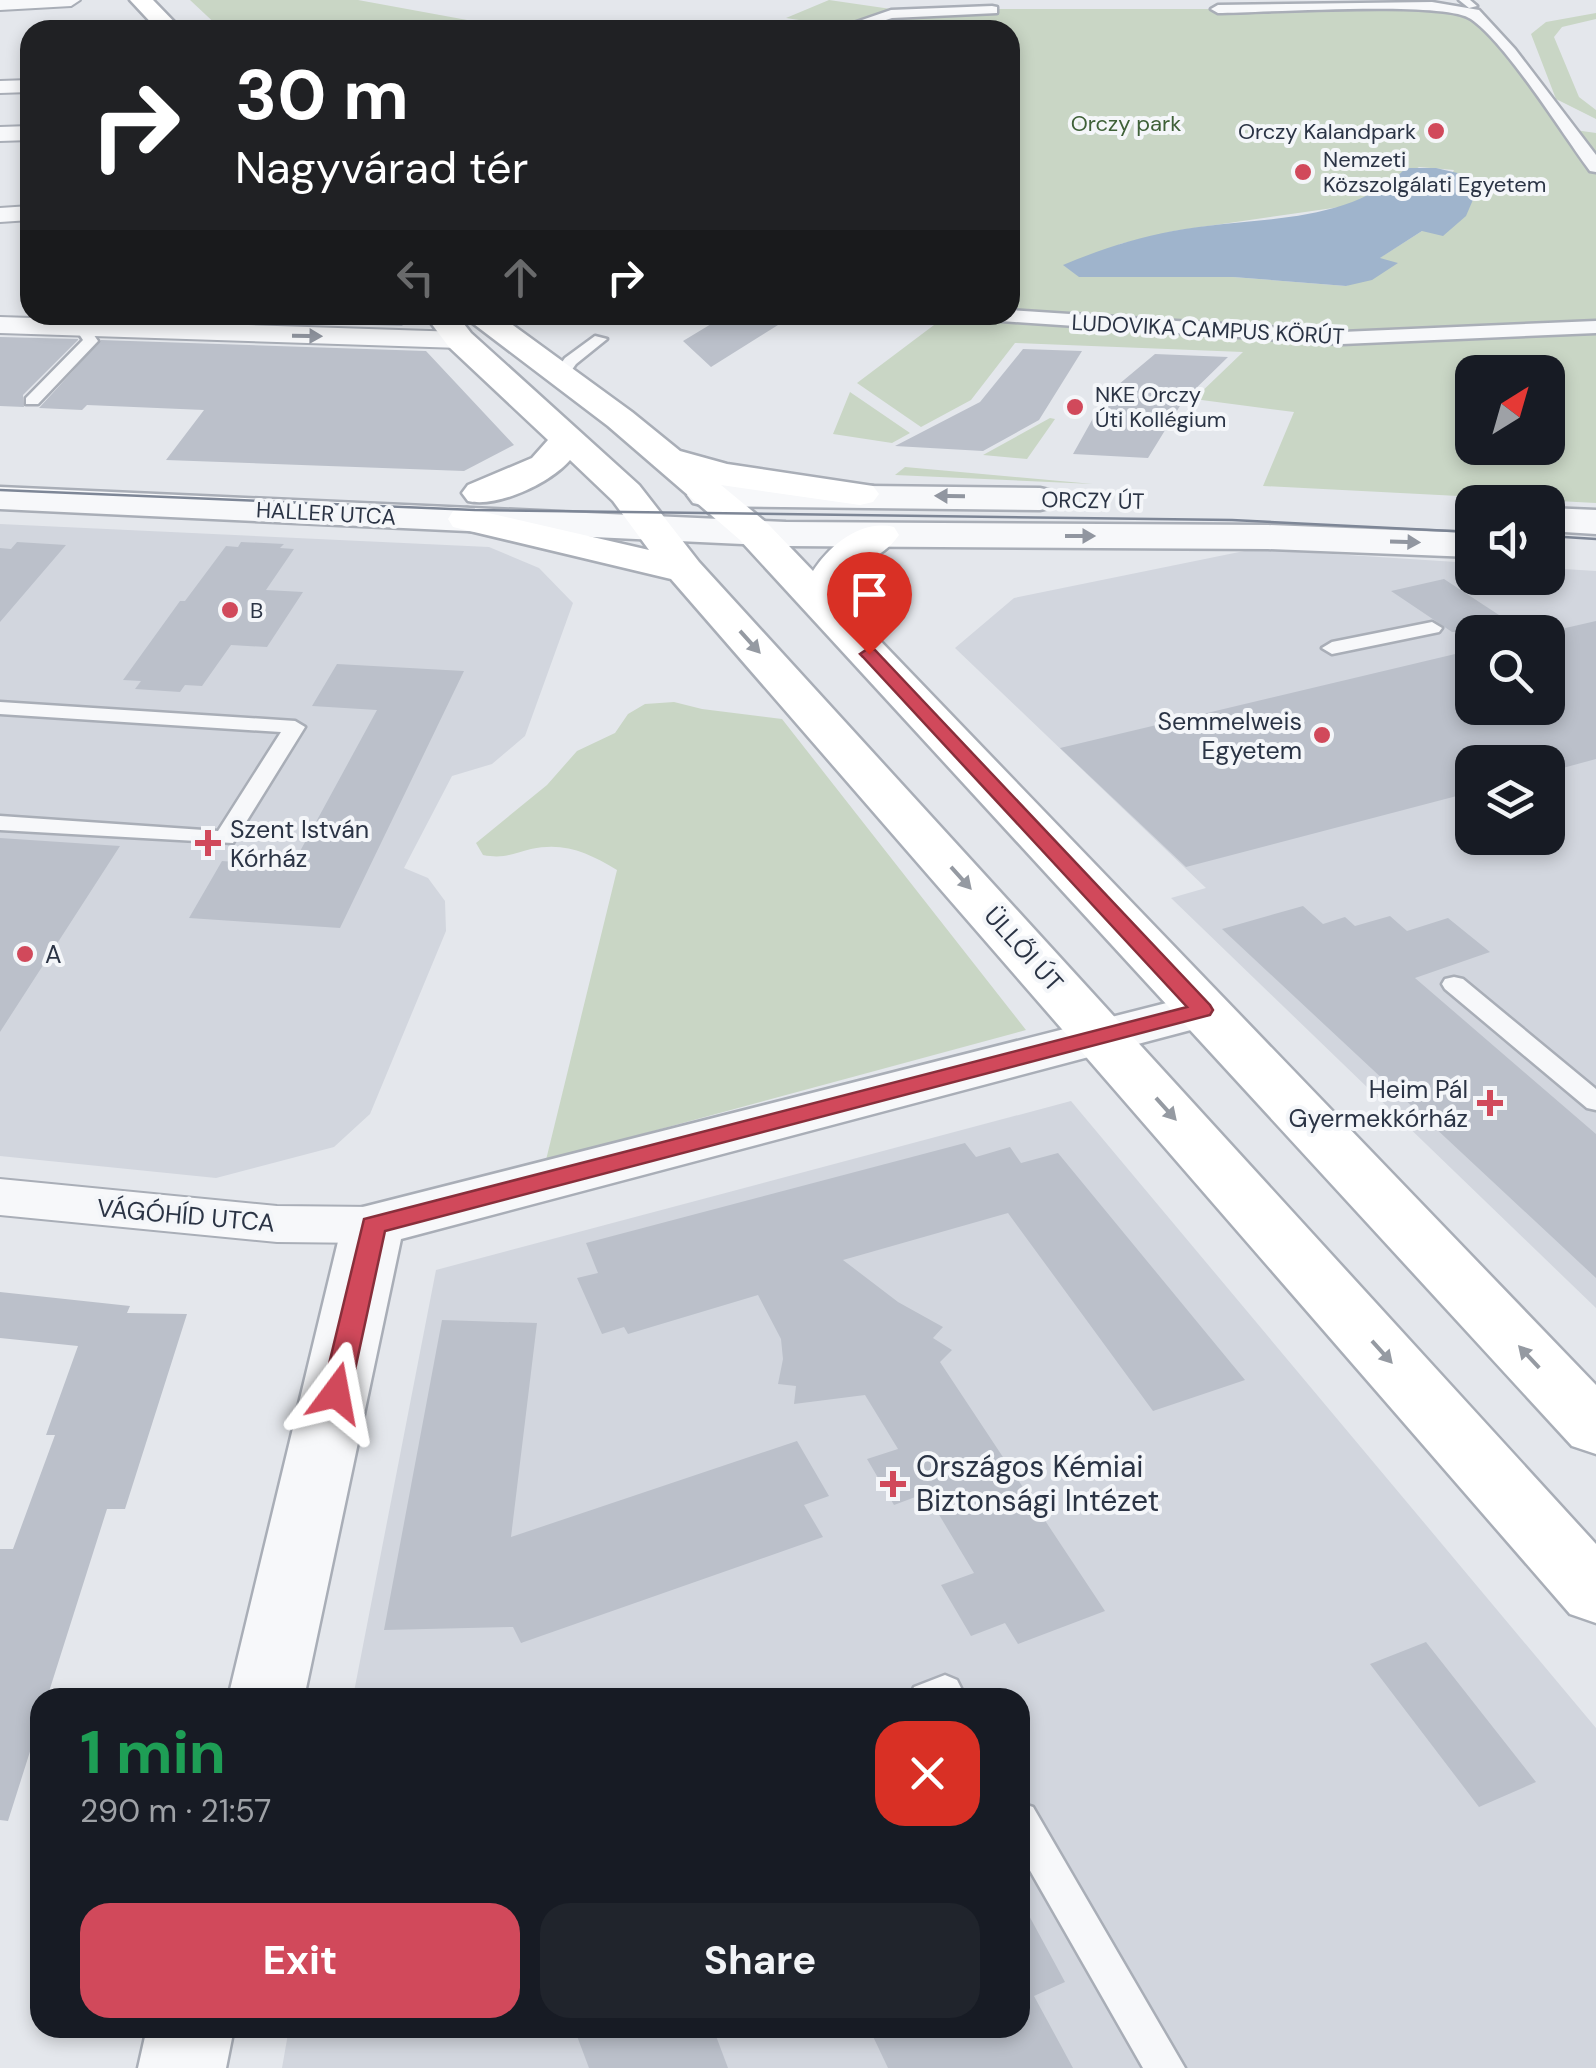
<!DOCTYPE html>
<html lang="en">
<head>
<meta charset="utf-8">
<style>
	body { margin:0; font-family:"DM Sans",sans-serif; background:#20242c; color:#f1f3f6; height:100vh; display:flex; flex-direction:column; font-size:38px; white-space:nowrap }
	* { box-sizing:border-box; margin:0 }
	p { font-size:32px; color:#9ea1a6 }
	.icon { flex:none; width:55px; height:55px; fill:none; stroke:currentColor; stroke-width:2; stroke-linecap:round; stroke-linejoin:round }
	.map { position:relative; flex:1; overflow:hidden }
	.sheet { position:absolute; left:30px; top:1688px; width:1000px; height:350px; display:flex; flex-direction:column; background:#171b24; border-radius:30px; box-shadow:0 5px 15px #0003 }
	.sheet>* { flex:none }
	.hud { position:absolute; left:20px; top:20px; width:1000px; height:305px; border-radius:30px; box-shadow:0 5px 15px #0003; background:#202124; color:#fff; overflow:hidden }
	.needle { width:65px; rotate:37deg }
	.controls { position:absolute; left:1455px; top:355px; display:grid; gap:20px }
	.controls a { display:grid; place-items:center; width:110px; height:110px; border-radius:20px; background:#171b24; box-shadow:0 5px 15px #0003; font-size:50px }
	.pin { position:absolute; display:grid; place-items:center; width:85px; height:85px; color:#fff; margin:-102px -42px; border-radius:50% 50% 50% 0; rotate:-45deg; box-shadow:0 0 10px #0007 }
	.pin .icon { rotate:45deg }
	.me { position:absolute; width:110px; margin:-55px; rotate:13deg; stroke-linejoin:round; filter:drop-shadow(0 0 8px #0008) }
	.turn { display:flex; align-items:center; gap:35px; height:210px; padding:0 50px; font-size:45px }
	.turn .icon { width:130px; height:130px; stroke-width:2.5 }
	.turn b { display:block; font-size:70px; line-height:85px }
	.lanes { display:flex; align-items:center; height:95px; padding:0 50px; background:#0003; justify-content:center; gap:50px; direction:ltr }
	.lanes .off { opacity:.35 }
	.round { display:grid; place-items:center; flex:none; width:105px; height:105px; border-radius:30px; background:#20242c }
	.overview { display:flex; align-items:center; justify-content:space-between; height:170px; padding:0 50px }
	h1 { font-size:60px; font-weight:700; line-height:75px; color:#1e9e55 }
	.action { display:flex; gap:20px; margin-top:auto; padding:20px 50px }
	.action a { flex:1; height:115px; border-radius:30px; background:#d1495b; color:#fff; font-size:40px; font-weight:700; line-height:115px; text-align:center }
	.action a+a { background:#20242c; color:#f1f3f6 }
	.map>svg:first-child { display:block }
	.built { fill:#d2d6de; fill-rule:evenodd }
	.green { fill:#c9d6c5; fill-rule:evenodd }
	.water { fill:#9fb4cc }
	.building { fill:#bbc0ca }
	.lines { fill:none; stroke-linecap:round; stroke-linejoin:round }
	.service-casing { stroke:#a9aeb7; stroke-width:5 }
	.pedestrian-casing { stroke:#a9aeb7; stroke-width:5 }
	.minor-casing { stroke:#a9aeb7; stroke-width:4 }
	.tertiary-casing { stroke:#a9aeb7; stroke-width:5 }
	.secondary-casing { stroke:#a9aeb7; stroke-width:5 }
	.service { fill:#f7f8fa; fill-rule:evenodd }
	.pedestrian { fill:#f7f8fa; fill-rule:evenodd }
	.minor { fill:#f7f8fa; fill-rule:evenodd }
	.tertiary { fill:#f7f8fa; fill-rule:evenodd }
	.secondary { fill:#fff; fill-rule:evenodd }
	.tram { stroke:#7d8696; stroke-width:2.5 }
	.oneway { fill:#9196a0 }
	.oneway2 { fill:#959aa2 }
	.route { fill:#d1495b; stroke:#882f3b; stroke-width:2.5 }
	.poi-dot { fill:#d1495b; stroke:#f4f6f9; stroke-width:4 }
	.labels { text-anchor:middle; stroke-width:8; stroke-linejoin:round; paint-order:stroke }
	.far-park-label { font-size:22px; fill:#3f6138; stroke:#f4f6f9 }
	.far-poi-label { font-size:22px; fill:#2b3445; stroke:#f4f6f9; text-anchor:start }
	.far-street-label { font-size:22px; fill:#2b3445; stroke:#f4f6f9 }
	.poi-label { font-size:25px; fill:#2b3445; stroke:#f4f6f9; text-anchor:end }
	.street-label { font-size:25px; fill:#2b3445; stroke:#f4f6f9 }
	.near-poi-label { font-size:30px; fill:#2b3445; stroke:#f4f6f9; text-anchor:start }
</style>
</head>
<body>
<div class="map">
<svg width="1596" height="2068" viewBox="0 0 1596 2068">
	<rect width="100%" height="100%" fill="#e4e7ec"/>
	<!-- built -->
	<path class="built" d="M0,524L489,547L539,568L573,603L525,736L492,764L452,776L404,868L428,878L445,901L446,931L370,1114L334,1147L216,1178L0,1156Z
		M1254,549L1472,563V578H1548V568L1596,571V1308L1171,898L1206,888L955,648L1014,598ZM1472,632H1548V708H1472ZM1472,762H1548V838H1472Z
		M1071,1101L1596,1728V2068H282L289,2028H1020V1698L353,1697L436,1270Z"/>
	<!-- green -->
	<path class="green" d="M190,0H358L489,24L486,30H222Z
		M829,0L891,9H1477L1575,130L1596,133V503L1263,486L1294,412L1194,399L1243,352L1015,343L971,400L921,427L857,383L938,322L930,315H1010V30H797L812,22L786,18ZM1419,167L1454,170L1422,231L1378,259L1396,263L1346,286L1233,277H1079L1120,244L1174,231L1340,207L1366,199ZM1472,372H1548V448H1472Z
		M1596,13V19L1562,27L1554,37L1579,97L1596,110V119L1556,99L1531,34L1546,22Z
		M850,392L910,433L892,443L833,434Z
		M1050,418L1055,419L1027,459L983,455Z
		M905,467L1093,484L895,475Z
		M674,702L702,709L782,719L1026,1030L546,1160L617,870C588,853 566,842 531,849C512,854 503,859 483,855L476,843L547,785L577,751L615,733L628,714L645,704Z"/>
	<!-- water -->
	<path class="water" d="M1406,168H1436L1466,175L1475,195L1466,216L1443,236L1422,231L1380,258L1398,263L1372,280L1346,286L1233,277H1079L1063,265C1099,250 1135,238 1173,231C1250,216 1347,227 1406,168Z"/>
	<!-- building -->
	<path class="building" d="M54,315H392L403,326Z
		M726,315H794L711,367L683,341Z
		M0,337L78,339V340L23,395L24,407L0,406Z
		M101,340L426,351L514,445L464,471L166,460L204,410L87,405L82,410L39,408Z
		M1023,349L1082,351L1039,420L983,451L895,446L980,402Z
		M1155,354L1228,357L1183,401L1148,458L1073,454L1106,395Z
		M17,542L66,545L0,622V548L11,549Z
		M241,542L284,544L280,548L294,549L266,590L303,592L267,647L231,645L202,686L185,685L180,692L135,689L141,681L123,680L180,601H185L226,546L238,547Z
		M1444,579L1525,632H1452L1391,591Z
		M1596,621V759L1548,772V762H1472V792L1186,867L1060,748L1472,650V708H1548V632Z
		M337,664L464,671L340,928L189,918L222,861L292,866L377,710L312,706Z
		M0,838L120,846L0,1032Z
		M1303,906L1323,924L1345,917L1355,926L1390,916L1407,931L1448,918L1490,952L1415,978L1596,1134V1278L1222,929Z
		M965,1143L976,1157L1010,1147L1021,1163L1058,1153L1245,1380L1153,1411L1008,1213L843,1260L898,1302L943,1327L933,1338L952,1350L940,1362L1105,1611L1018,1644L1005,1623L971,1636L941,1585L974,1573L926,1493L894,1505L867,1459L898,1449L865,1395L794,1404L796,1386L778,1384L783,1359L781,1339L758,1295L628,1334L624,1327L602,1334L577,1278L598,1273L586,1243Z
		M0,1292L130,1306L127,1313L187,1314L125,1509H107L47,1698H40V1720L8,1821L0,1820V1549H13L55,1435H46L78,1346L0,1338Z
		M442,1320L537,1323L511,1537L797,1441L829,1496L804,1505L823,1537L521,1643L513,1627L384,1630Z
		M1426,1642L1536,1782L1479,1807L1370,1664Z
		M1020,1899L1065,1982L1034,1996L1073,2068H888L869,2028H1020Z
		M574,2028H713L728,2068H589Z"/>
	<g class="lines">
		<!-- service casing -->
		<g class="service-casing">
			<path id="service" d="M1459,0H1470L1477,6L1469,8Z
				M77,325H87L98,341L38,404H26V398L83,340L75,328Z
				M595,336L607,339L576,364L566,378H556L553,375L565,358Z
				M1432,622L1442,628L1439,632L1332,654L1322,648L1332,642Z
				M0,702L295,721L305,727L233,843L0,830V816L218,831L281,732L0,714Z
				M1454,977L1463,979L1596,1089V1110L1587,1108L1445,989L1442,984L1445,979Z
				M945,1675L957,1680L966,1698H909L914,1687Z
				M1020,1803L1033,1807L1185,2068H1143L1020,1853Z"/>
		</g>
		<!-- pedestrian casing -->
		<g class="pedestrian-casing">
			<path id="pedestrian" d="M1432,2L1479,10L1515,49L1596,155V172L1590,171C1561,132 1507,44 1471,19C1446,0 1260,13 1218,13L1211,9L1218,5Z
				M992,6L997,7V13L892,18L855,30H833L891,10Z
				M1010,310L1342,332L1596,321V333L1342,344L1001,321L991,315H1010Z"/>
		</g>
		<!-- minor casing -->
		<g class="minor-casing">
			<path id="minor" d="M0,0H80L71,6L0,10Z
				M30,80V92L0,93V81Z
				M30,126V140L0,141V127Z
				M30,206V220L0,222V208Z
				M0,317L460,332L474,340L460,348L0,333Z
				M0,1179L277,1206L373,1207L392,1212L399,1225L392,1238L373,1243L277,1242L0,1215Z"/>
		</g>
		<!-- tertiary casing -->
		<g class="tertiary-casing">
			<path id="tertiary" d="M706,484L1040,488L1053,491L1059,499L1053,507L1040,510L706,506L693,503L687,495L693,487Z
				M0,487L786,522L1268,525L1472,533V557L1268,549L786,546L0,509Z
				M1548,508L1596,510V534L1548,531Z
				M1202,994L1221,998L1229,1010L1221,1022L401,1239L304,1698H228L342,1225L351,1210Z
				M147,2028H234L226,2068H138Z"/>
		</g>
		<!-- secondary casing -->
		<g class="secondary-casing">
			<path id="secondary" d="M130,0H153L182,30H158Z
				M425,315H457L471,333L639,485L699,562L1596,1544V1623L1570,1614L671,579L453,527L448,519L453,511L467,508L649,550L613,501L570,460C550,483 498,508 468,501L462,493L468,485L532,458L548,440L449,347Z
				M462,315H499L632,412L680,451L727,464L873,486L879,494L873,502L860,505L721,485L768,524L813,571C830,545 861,519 894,527L899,535C879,564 856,554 840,599L1596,1385V1454L1572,1446L740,540L608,426Z"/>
		</g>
		<!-- service -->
		<use href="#service" class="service"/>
		<!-- pedestrian -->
		<use href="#pedestrian" class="pedestrian"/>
		<!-- minor -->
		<use href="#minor" class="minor"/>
		<!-- tertiary -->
		<use href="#tertiary" class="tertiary"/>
		<!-- secondary -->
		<use href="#secondary" class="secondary"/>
		<!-- tram -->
		<path class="tram" d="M0,490L475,510L1232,520L1472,532
			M1548,536L1596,539"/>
	</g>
	<!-- one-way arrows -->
	<defs><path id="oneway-solid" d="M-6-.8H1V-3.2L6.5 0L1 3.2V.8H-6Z" transform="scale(2.5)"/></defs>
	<g class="oneway">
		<use href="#oneway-solid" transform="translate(307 336) rotate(1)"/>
		<use href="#oneway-solid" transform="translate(950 496) rotate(-179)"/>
		<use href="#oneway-solid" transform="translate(1080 536)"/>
		<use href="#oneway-solid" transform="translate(1405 542) rotate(2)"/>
	</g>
	<g class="oneway2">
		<use href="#oneway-solid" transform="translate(750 642) rotate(48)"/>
		<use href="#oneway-solid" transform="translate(961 878) rotate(48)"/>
		<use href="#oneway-solid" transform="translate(1166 1109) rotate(48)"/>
		<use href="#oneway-solid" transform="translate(1382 1352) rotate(48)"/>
		<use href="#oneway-solid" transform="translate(1529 1357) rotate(-133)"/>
	</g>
	<!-- route -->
	<path class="route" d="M869,648L875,650L1210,1005L1213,1010L1210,1015L385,1231L350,1393L345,1401L336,1404L326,1401L322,1393L364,1219L1187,1007L863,657L860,654Z"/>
	<!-- markers -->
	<g class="poi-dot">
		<circle cx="1436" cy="131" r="10"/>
		<circle cx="1303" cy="172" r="10"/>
		<circle cx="1075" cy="407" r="10"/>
		<circle cx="230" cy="610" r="10"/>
		<circle cx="1322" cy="735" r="10"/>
		<path d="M203 828h10v10h10v10h-10v10h-10v-10h-10v-10h10z"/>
		<circle cx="25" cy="954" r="10"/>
		<path d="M1485 1088h10v10h10v10h-10v10h-10v-10h-10v-10h10z"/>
		<path d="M888 1469h10v10h10v10h-10v10h-10v-10h-10v-10h10z"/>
	</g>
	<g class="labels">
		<!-- far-park labels -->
		<g class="far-park-label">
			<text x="1126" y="131">Orczy park</text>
		</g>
		<!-- far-poi labels -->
		<g class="far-poi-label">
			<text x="1416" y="139" text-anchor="end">Orczy Kalandpark</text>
			<text x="1323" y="167">Nemzeti<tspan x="1323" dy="25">Közszolgálati Egyetem</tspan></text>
			<text x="1095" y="402">NKE Orczy<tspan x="1095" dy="25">Úti Kollégium</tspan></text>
			<text x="250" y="618">B</text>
		</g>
		<!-- far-street labels -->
		<g class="far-street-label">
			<text transform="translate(1208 329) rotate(3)" y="8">LUDOVIKA CAMPUS KÖRÚT</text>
			<text transform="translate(1093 500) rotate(1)" y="8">ORCZY ÚT</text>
			<text transform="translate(326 513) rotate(3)" y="8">HALLER UTCA</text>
		</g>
		<!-- poi labels -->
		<g class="poi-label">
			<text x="1302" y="730">Semmelweis<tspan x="1302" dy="29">Egyetem</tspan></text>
			<text x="230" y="838" text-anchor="start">Szent István<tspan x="230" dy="29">Kórház</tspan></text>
			<text x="45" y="963" text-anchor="start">A</text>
			<text x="1468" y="1098">Heim Pál<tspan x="1468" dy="29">Gyermekkórház</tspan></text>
		</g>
		<!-- street labels -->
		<g class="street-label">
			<text transform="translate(1024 949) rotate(48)" y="9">ÜLLŐI ÚT</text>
			<text transform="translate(186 1215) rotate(5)" y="9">VÁGÓHÍD UTCA</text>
		</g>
		<!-- near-poi labels -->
		<g class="near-poi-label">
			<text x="916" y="1477">Országos Kémiai<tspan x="916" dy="34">Biztonsági Intézet</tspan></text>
		</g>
	</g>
</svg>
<div class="controls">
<a><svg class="needle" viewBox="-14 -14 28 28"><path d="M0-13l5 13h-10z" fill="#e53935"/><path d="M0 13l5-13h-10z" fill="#9ea1a6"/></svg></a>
<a><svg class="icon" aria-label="sound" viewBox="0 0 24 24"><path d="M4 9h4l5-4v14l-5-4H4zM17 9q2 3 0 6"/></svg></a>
<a><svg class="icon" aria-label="search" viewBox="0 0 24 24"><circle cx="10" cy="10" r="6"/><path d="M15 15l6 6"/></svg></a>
<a><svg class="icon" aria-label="layers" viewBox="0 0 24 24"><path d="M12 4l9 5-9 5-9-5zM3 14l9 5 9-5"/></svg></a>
</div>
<div class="pin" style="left:869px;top:654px;background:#d93025"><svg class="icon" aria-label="arrive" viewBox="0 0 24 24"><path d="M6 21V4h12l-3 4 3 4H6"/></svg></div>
<svg class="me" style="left:336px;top:1393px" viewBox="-20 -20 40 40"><path d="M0-17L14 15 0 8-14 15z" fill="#d1495b" stroke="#fff" stroke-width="4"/></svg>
<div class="hud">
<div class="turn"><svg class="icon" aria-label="right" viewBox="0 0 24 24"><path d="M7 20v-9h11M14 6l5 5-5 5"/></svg><div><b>30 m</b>Nagyvárad tér</div></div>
<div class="lanes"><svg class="icon off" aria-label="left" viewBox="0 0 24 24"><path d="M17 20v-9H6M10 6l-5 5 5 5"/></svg><svg class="icon off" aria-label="ahead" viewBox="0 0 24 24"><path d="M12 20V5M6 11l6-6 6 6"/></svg><svg class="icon" aria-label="right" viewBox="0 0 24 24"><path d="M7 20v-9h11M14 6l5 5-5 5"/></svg></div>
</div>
<section class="sheet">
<div class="overview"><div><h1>1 min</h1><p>290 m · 21:57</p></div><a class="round" style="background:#d93025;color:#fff"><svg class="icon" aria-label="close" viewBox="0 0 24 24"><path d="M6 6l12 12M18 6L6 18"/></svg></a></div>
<div class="action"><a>Exit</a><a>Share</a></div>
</section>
</div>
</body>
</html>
